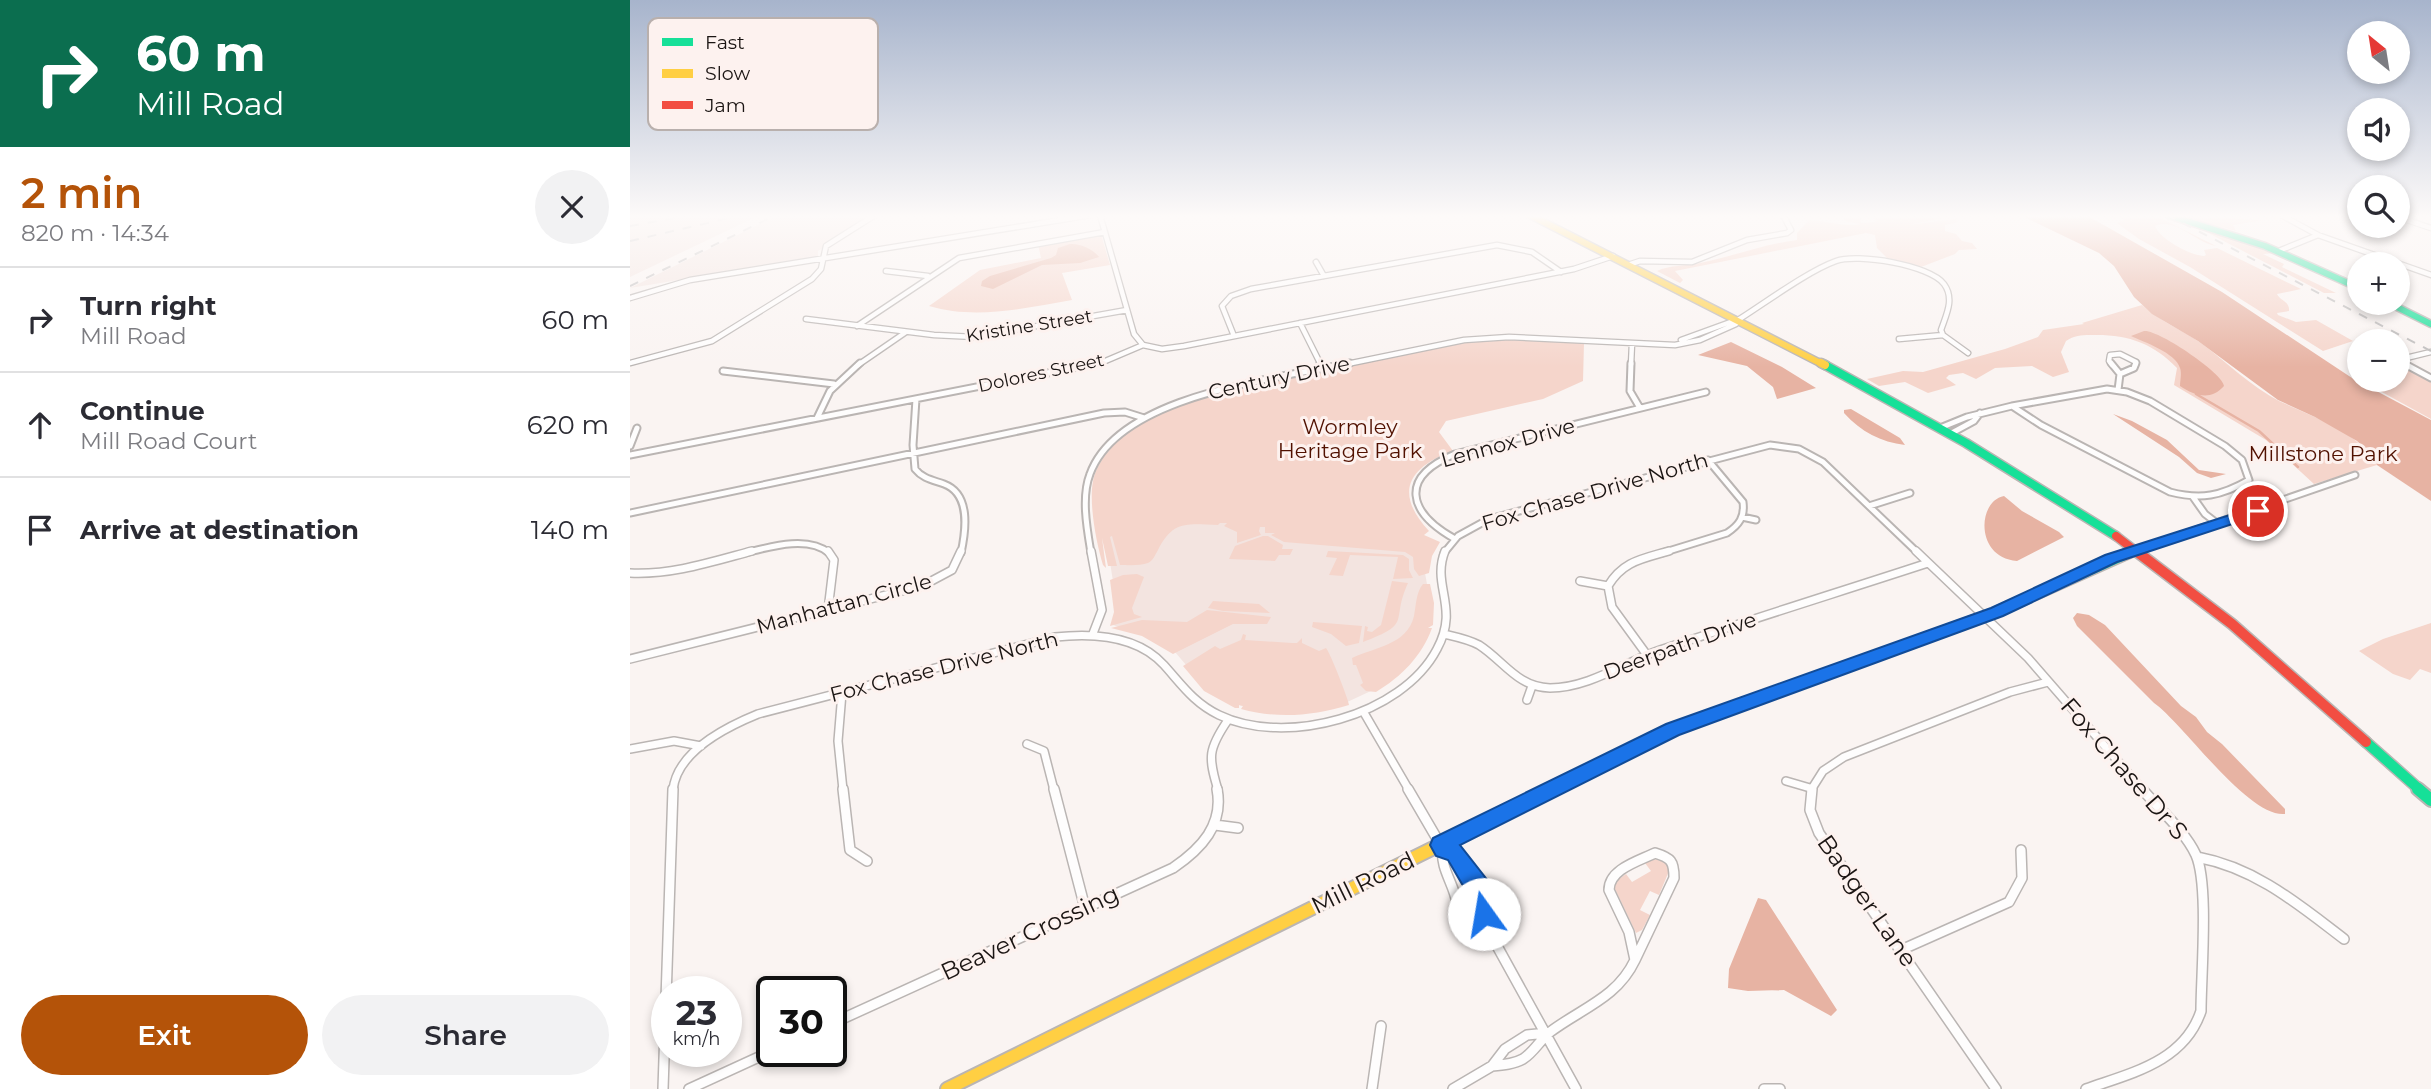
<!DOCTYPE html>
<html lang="en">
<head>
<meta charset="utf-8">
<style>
	body { margin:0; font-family:Montserrat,sans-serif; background:#f2f2f3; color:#2b2b33; height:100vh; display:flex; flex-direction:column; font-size:26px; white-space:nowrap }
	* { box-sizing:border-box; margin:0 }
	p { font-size:23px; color:#7c7c81 }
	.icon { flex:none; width:38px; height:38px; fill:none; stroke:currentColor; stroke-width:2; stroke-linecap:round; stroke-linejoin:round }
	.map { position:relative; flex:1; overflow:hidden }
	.sheet { display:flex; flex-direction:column; background:#fff; width:630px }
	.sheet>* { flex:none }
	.banner { background:#0b6e4f; color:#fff; overflow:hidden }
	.needle { width:46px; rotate:330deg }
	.controls { position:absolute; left:1717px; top:21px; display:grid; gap:14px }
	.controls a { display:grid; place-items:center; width:63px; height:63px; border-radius:50%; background:#fff; box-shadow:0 4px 10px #0003; font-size:35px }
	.speed { position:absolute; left:21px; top:976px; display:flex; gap:14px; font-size:35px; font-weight:700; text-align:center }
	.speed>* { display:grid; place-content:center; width:91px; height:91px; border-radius:50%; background:#fff; box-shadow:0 4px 10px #0003; line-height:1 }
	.speed small { font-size:18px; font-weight:400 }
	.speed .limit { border:4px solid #111; border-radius:10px; background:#fff; color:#111 }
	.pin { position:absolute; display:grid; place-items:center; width:60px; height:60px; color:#fff; margin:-30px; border:4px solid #fff; border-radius:50%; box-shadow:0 2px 7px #0007 }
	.me { position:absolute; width:77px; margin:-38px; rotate:347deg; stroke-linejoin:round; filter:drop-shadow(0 0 5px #0008) }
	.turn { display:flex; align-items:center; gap:24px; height:147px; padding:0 21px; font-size:32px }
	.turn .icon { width:91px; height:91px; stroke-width:2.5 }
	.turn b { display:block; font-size:49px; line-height:60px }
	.round { display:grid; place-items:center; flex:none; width:74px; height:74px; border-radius:37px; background:#f2f2f3 }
	.summary { display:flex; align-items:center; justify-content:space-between; height:119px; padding:0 21px }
	h1 { font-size:42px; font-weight:600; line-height:52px; color:#b45309 }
	.button { display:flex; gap:14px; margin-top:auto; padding:14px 21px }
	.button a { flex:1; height:80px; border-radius:42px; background:#b45309; color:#fff; font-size:28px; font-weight:600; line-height:80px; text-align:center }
	.button a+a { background:#f2f2f3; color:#2b2b33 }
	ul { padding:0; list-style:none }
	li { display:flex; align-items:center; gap:21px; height:105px; padding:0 21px; border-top:2px solid #e1e1e2 }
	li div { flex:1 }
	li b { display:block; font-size:26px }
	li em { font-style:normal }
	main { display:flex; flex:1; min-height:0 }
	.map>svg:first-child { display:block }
	.built { fill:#f3e4e0 }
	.green { fill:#f5d5cb }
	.water { fill:#e7b3a3 }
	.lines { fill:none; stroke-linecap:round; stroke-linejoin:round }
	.stream { stroke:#e7b3a3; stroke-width:2.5 }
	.street-far3-casing { stroke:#bab5b3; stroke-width:7 }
	.street-far2-casing { stroke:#bab5b3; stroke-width:9 }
	.street-far1-casing { stroke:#bab5b3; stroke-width:10 }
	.street-casing { stroke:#bab5b3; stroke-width:12 }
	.fast-far3-casing { stroke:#bab5b3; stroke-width:9 }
	.fast-far2-casing { stroke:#bab5b3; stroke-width:11 }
	.fast-far1-casing { stroke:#bab5b3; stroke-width:13 }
	.fast-casing { stroke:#bab5b3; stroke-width:16 }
	.slow-far2-casing { stroke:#bab5b3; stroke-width:9 }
	.slow-far1-casing { stroke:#bab5b3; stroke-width:11 }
	.slow-casing { stroke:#bab5b3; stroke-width:16 }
	.jam-far1-casing { stroke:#bab5b3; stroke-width:11 }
	.jam-casing { stroke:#bab5b3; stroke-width:13 }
	.street-far3 { stroke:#fefdfd; stroke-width:4.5 }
	.street-far2 { stroke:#fefdfd; stroke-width:5 }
	.street-far1 { stroke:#fefdfd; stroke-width:7 }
	.street { stroke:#fefdfd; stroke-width:9 }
	.fast-far3 { stroke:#16e098; stroke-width:6 }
	.fast-far2 { stroke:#16e098; stroke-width:8 }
	.fast-far1 { stroke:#16e098; stroke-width:10 }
	.fast { stroke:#16e098; stroke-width:12 }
	.slow-far2 { stroke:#ffcf43; stroke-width:6 }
	.slow-far1 { stroke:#ffcf43; stroke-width:8 }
	.slow { stroke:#ffcf43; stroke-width:12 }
	.jam-far1 { stroke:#f24e42; stroke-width:8 }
	.jam { stroke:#f24e42; stroke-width:10 }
	.rail { stroke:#bebcbc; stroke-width:2; stroke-dasharray:9 9; stroke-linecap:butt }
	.route { fill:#1a73e8; stroke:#114b97; stroke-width:2 }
	.labels { text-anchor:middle; stroke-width:6; stroke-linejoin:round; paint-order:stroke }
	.far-street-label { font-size:18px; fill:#1b1513; stroke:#fdf2ef }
	.street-label { font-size:21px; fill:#1b1513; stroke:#fdf2ef }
	.park-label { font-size:21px; fill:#511100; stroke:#fdf2ef }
	.near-street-label { font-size:24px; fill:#1b1513; stroke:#fdf2ef }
	.key { fill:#fdf2ef; stroke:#b9b0ad; stroke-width:2 }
	.key-label { font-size:19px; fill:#1b1513 }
</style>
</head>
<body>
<main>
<section class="sheet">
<div class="banner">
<div class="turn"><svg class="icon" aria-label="right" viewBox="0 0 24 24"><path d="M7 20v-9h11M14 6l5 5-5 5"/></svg><div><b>60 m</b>Mill Road</div></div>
</div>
<div class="summary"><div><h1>2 min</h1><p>820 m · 14:34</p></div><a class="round"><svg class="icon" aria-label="close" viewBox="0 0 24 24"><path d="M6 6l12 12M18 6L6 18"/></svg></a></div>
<ul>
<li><svg class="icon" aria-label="right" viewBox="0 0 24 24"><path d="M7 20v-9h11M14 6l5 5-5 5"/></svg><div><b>Turn right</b><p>Mill Road</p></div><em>60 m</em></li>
<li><svg class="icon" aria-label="ahead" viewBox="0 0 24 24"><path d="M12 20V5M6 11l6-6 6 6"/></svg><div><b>Continue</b><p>Mill Road Court</p></div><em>620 m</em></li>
<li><svg class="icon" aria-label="arrive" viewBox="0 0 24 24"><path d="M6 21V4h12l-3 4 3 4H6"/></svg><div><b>Arrive at destination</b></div><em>140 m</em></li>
</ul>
<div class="button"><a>Exit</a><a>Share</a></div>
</section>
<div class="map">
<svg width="1801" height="1089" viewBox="0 0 1801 1089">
	<rect width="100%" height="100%" fill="#faf4f2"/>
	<!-- built -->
	<path class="built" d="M0,215H130L0,277Z
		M148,215H249L188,251V257L0,288Z
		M636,505L798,556L795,573L800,601L743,690L713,704L630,711L598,702L574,686L545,652L525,639L483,625L488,613L476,537L544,521L602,523Z"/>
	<!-- green -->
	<path class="green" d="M1215,215H1231V223L1246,222L1244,216L1328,215L1278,225L1326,219L1328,222L1315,225V231L1326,234L1332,241L1342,243L1347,249L1329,250L1325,254L1291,267L1257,258L1247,248L1245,235L1236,233L1045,271L1053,280L1050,283L1027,271C1039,265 1056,266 1070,263C1104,256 1134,244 1167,240V233L1179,220C1194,221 1218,227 1230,224L1215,221L1213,218Z
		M1488,215H1521L1530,218L1586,246C1566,243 1545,217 1525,226C1530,239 1559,255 1574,256L1576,255L1574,250L1587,248L1671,289L1647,294C1650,301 1660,301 1659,311L1647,313L1648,315L1666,322L1686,320L1723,341L1693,351L1560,267L1509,239L1487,223L1494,220Z
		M1546,215H1598L1607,219L1634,220L1603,225L1606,231Z
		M1557,222L1646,253L1633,254L1654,264L1652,267L1706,293H1694Z
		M471,234L480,265L432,273L442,300C395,308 346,320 299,306L350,270L411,258L408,244Z
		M1512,305C1530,321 1552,330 1571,343C1596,362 1622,387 1649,401C1683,417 1728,431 1747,465L1684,484L1636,440L1544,385L1547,368C1524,344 1499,335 1467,335C1456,335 1446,334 1436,341L1431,352L1439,372L1423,377L1402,366L1365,368L1346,379L1333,373L1319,375L1316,378L1326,385L1298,393L1275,382L1249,386L1237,379L1273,371L1293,372L1375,349L1408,337L1413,330L1454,324L1452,323Z
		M867,339L954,343L953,381L913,399L816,421L809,432L823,451C779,467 763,492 799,531L794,535L810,542L802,556L799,573L789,576L784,569L783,557L775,552L654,542L641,535L645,533H635V527H630L629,531L631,535L607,543V532L594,526L597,523H590L588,525C557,524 543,520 528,550C525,555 523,561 518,563C510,566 498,565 490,565L482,536L480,537L487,566H478L472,538L476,568L473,565C466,542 456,493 466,471C480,439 517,417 548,405C590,389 638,383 683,373C744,361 805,343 867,339Z
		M1768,364L1801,382V419L1730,380H1768Z
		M633,536H638L653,545L652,549H663L660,555H649L645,561L599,559L605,546Z
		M698,551L773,555L779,559V570L783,578L763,579L768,557L720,555L713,576L699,575L707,558L696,557Z
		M493,575L507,574L514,577L502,608L504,614L512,617L480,626L484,612L480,580Z
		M762,581L778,583C760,622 784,623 733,642L735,626L738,627L737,631L742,632L751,625Z
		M793,584H800L804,603L803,625L798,628H802C792,656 771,677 746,692L736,691L730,685L733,683L726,665H723L722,658C745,647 777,645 784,616C786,606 786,592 793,584Z
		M583,601L629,604L640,613L593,611L578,608Z
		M577,610L641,617L637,624H603L543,654L512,636L481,628L512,620L557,622Z
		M683,622L732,626L729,643L716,646L701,634L682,627Z
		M1801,623V673L1790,669L1780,680L1763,674L1729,651L1753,639Z
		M613,634L616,635L615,640L662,643H667L672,638V643L689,651L696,648C700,652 719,701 719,705C683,716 647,719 611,709L613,706L609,705V708H605L574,691L553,666L585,646L590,649L611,640Z
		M1023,859L1036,862L1039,871L1029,895L1020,891L1010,910L1020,915L1012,930L1006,933L985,889V882L996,874L1002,882L1021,871L1015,863Z"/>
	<!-- water -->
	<path class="water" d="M1390,215H1456L1592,292L1722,378L1801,420V501L1747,465L1741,454L1727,441L1685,417L1648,400L1568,341L1522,314L1504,297L1484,266L1469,253Z
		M440,244C450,243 463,249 469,257L450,263L412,265L363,289L351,286L352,281L360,276L421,258L426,255L428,248Z
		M1514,331C1528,329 1594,374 1594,386C1581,401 1565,396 1550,386C1550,381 1552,373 1550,368C1546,353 1514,342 1501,336Z
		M1101,342L1152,367L1186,388L1147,399L1143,387L1117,366L1068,355Z
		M1221,409L1270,438L1275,445C1251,442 1231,432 1214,413V410Z
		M1483,414L1502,421L1537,440L1569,470L1596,474L1581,478L1567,473L1549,457Z
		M1374,496L1392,511L1429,532L1434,537L1387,561C1345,558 1347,501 1374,496Z
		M1447,613L1459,615L1475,625L1551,706L1566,717L1577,732L1592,744L1655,809V814C1618,818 1553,723 1524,703L1447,626L1443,618Z
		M1128,898L1136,900L1207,1010L1201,1016L1154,990L1118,991L1098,988L1099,969Z"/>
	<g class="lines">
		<!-- stream -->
		<path class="stream" d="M1566,394L1629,431L1668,467"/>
		<!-- street-far3 casing -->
		<g class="street-far3-casing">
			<path id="street-far3" d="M470,215L504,334L513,345
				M1651,215L1688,235L1801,275
				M1768,217L1801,228
				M1651,250L1688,235
				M686,262L694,276
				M1001,264L1010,261L1062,262L1117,240L1157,233L1161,230L1153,215
				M256,271L298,276
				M0,298L60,280L461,215
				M176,319L304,335L345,337L497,310
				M670,323L691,365
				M227,326L329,258L475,232
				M604,336L592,306L601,296L621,289L867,245L902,252L931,272
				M1269,339L1313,335
				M1051,340L1106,320
				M0,363L82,341L182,279L191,269L196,246L245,215
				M228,365L276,332
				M459,365L473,362L513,345L532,349L554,346L944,269L983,256
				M712,365L834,340L879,337L1045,345L1070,340L1106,324L1108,320C1135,303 1178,271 1206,261C1227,253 1300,265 1314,284C1325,299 1316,315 1311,330L1313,335L1338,353
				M1001,365L1002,343
				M1482,365L1479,361L1480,355L1490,354L1506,362L1505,365
				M1776,365L1773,363L1776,358L1801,352"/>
		</g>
		<!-- street-far2 casing -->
		<g class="street-far2-casing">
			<path id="street-far2" d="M690,363L693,369
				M1001,363L1000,391L1010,408
				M1481,363L1490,374
				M1773,363L1801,378
				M93,371L204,384
				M1490,374L1504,368L1506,363
				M1477,389L1497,392L1520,401L1595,446L1612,460L1619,480C1591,496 1571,500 1540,492L1411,425L1382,406Z
				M1488,390L1490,374
				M286,399L283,445L285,469C293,479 303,480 314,484C341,494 336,530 331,553
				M187,418L200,391L230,363
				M1310,428L1337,417L1382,406
				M1320,434L1344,421L1350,413
				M0,446L7,428
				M0,455L468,363
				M1563,497L1575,514L1588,524
				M1239,506L1280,493
				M0,513L474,413L495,412L514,418
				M1112,517L1126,520
				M825,539C777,512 769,477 825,454L1076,392
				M1508,550L1725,475
				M115,553C139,547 178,535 199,553
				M461,553C457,529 451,497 460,474C489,394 647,379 720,363
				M814,553L828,536L859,519L1140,445L1169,449L1193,462L1288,553
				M1032,553L1097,533C1109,525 1115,517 1113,502L1078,460"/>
		</g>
		<!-- street-far1 casing -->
		<g class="street-far1-casing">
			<path id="street-far1" d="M198,551L204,560L198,610
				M461,551L472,610L462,636
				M1286,551L1398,658L1513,790
				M0,573C42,575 81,562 122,551
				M950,581L978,586
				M814,634C827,637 838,639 849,645C874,661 887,687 920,688C959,688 995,662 1030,650C1119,620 1209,592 1298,563
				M1017,655L982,607L978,586C993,561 1012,559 1039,551
				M0,659L292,586L322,570L331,551
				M212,693L208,741L213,790
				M897,700L902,686
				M733,711L779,790
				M397,744L414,751L424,790
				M0,749L44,741L71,746
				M1156,781L1180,788
				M43,790C47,751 96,727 128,714L425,637C462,633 507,635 534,665C552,685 564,703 589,715C655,747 772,716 807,649C830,607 801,586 815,551
				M588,790C578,757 578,749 598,720
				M1181,790L1193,771L1214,757L1380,692L1418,682"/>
		</g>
		<!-- street casing -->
		<g class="street-casing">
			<path id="street" d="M213,789L220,850L237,861
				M424,789L455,908
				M778,789L813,849L826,853L840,877L855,891L856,926
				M1182,789L1180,810L1189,833L1366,1089
				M585,825L608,828
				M813,849C810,868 824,884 827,903L856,926L946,1089
				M1025,853C1041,858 1044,861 1044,878L1005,960L999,932L979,890C979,869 1009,861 1025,853Z
				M1567,857C1626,868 1668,904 1714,939
				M1271,950L1379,902L1392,878L1391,850
				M201,1024L543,868C571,849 594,825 587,789
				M862,1066C873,1065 884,1064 893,1059C904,1052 910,1040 920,1032C952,1008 987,998 1005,960
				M33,1089L43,789
				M59,1089L142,1051
				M742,1089L751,1026
				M823,1089L862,1066L875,1049L897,1035L917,1033
				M1134,1089H1150
				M1456,1089C1501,1073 1554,1062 1571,1011C1571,975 1579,885 1566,855C1555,831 1529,809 1512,789"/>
		</g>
		<!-- fast-far3 casing -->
		<g class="fast-far3-casing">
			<path id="fast-far3" d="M1538,215L1635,246L1729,288
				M1759,303L1801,324"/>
		</g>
		<!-- fast-far2 casing -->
		<g class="fast-far2-casing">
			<path id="fast-far2" d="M1195,365L1336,443L1486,536
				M1499,553L1506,550"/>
		</g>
		<!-- fast-far1 casing -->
		<g class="fast-far1-casing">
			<path id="fast-far1" d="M1736,742L1790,790
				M920,790L1042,730L1364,613L1503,551"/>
		</g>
		<!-- fast casing -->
		<g class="fast-casing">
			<path id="fast" d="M1788,789L1801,800
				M864,818L923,789"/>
		</g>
		<!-- slow-far2 casing -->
		<g class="slow-far2-casing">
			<path id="slow-far2" d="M900,215L1194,365"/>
		</g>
		<!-- slow-far1 casing -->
		<g class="slow-far1-casing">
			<path id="slow-far1" d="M1191,363L1195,365"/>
		</g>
		<!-- slow casing -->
		<g class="slow-casing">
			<path id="slow" d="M317,1089L864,818"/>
		</g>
		<!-- jam-far1 casing -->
		<g class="jam-far1-casing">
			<path id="jam-far1" d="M1486,536L1508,553"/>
		</g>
		<!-- jam casing -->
		<g class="jam-casing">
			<path id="jam" d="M1506,551L1602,624L1736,742"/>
		</g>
		<!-- street-far3 -->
		<use href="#street-far3" class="street-far3"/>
		<!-- street-far2 -->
		<use href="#street-far2" class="street-far2"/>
		<!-- street-far1 -->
		<use href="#street-far1" class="street-far1"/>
		<!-- street -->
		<use href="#street" class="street"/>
		<!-- fast-far3 -->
		<use href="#fast-far3" class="fast-far3"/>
		<!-- fast-far2 -->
		<use href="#fast-far2" class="fast-far2"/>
		<!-- fast-far1 -->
		<use href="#fast-far1" class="fast-far1"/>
		<!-- fast -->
		<use href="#fast" class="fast"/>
		<!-- slow-far2 -->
		<use href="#slow-far2" class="slow-far2"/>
		<!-- slow-far1 -->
		<use href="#slow-far1" class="slow-far1"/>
		<!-- slow -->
		<use href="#slow" class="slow"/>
		<!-- jam-far1 -->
		<use href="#jam-far1" class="jam-far1"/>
		<!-- jam -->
		<use href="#jam" class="jam"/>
		<!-- rail -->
		<path class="rail" d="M1537,215L1801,351
			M0,226L62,215
			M0,241L112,215
			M0,286L146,215"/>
	</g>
	<!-- sky -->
	<linearGradient id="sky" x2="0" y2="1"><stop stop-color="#a7b4cc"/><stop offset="0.59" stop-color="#fdfaf9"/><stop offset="1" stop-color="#fdfaf9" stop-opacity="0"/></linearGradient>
	<rect width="1801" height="367" fill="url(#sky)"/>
	<!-- route -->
	<path class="route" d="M1628,506L1635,511L1633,514L1487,562L1373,616L1049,735L830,845L866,891L862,921L854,924L846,921L843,914L844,895L832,884L818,860L806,856L800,845L803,838L1036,724L1361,608L1475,555Z"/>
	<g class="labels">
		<!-- far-street labels -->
		<g class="far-street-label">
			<text transform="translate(399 326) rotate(-9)" y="6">Kristine Street</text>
			<text transform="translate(411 373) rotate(-12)" y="6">Dolores Street</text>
		</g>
		<!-- street labels -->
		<g class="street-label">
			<text transform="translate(649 378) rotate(-12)" y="7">Century Drive</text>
			<text transform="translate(878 443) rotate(-15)" y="7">Lennox Drive</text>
			<text transform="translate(965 492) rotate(-16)" y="7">Fox Chase Drive North</text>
			<text transform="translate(214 604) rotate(-15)" y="7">Manhattan Circle</text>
			<text transform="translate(1050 646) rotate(-20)" y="7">Deerpath Drive</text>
			<text transform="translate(314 667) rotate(-14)" y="7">Fox Chase Drive North</text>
		</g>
		<!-- park labels -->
		<g class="park-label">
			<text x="720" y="434">Wormley<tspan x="720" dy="24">Heritage Park</tspan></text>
			<text x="1693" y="461">Millstone Park</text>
		</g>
		<!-- near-street labels -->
		<g class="near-street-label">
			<text transform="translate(1494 769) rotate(49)" y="8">Fox Chase Dr S</text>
			<text transform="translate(733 883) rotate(-26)" y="8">Mill Road</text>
			<text transform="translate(1237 901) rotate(55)" y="8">Badger Lane</text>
			<text transform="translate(400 933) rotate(-25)" y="8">Beaver Crossing</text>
		</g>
	</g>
	<!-- legend -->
	<rect x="18" y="18" width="230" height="112" rx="10" class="key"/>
	<rect x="32" y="38" width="31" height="8" fill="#16e098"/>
	<rect x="32" y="69" width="31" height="9" fill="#ffcf43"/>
	<rect x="32" y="101" width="31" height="8" fill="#f24e42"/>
	<g class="key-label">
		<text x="75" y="49">Fast</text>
		<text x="75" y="80">Slow</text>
		<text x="75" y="112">Jam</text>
	</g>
</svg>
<div class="controls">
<a><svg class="needle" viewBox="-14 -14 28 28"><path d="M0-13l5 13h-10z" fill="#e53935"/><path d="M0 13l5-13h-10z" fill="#7c7c81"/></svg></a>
<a><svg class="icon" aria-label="sound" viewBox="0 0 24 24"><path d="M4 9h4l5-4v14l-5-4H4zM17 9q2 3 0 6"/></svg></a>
<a><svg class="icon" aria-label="search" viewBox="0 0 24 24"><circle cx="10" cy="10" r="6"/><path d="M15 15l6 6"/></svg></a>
<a>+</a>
<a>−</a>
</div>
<div class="speed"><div>23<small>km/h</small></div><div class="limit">30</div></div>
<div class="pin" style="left:1628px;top:511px;background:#d93025"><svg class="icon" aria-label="arrive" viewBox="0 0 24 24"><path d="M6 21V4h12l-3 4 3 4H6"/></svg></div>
<svg class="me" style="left:854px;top:914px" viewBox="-20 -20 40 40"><circle r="19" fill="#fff"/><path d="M0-13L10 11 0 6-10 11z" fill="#1a73e8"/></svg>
</div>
</main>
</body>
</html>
